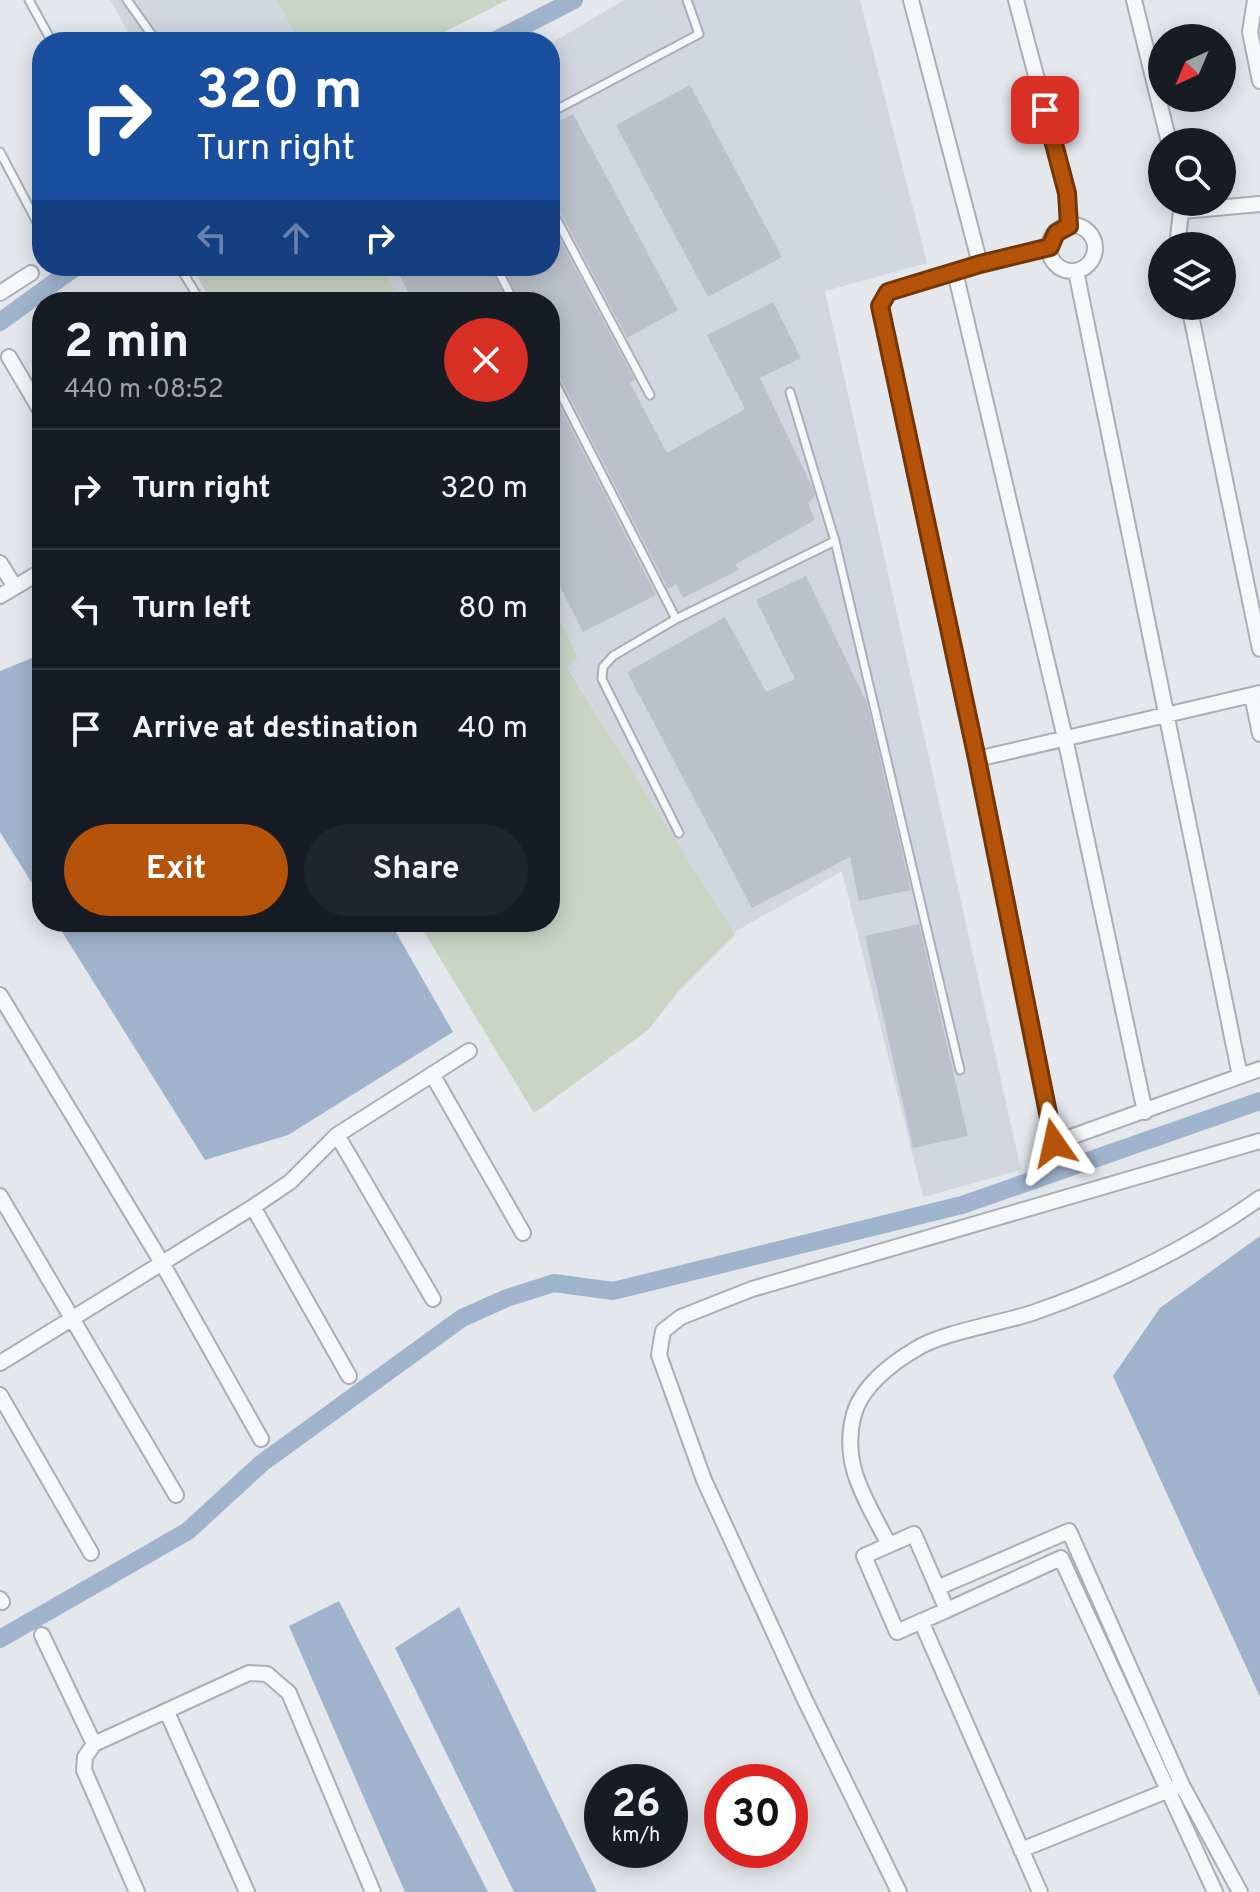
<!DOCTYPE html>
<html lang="en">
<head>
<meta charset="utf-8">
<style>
	body { margin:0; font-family:Overpass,sans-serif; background:#20242c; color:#f1f3f6; height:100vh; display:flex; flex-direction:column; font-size:30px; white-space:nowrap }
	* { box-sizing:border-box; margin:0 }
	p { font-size:26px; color:#9ea1a6 }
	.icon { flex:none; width:44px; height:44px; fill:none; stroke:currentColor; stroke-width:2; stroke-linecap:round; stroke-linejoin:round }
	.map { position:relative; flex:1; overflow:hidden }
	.panel { position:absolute; left:32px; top:292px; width:528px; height:640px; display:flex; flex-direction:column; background:#171b24; border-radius:32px; box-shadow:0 4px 20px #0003 }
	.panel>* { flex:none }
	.hud { position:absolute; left:32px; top:32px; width:528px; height:244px; border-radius:32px; box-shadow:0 4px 20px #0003; background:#1a4fa0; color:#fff; overflow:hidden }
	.needle { width:52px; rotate:224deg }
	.controls { position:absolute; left:1148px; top:24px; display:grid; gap:16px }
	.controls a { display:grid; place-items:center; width:88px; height:88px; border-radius:50%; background:#171b24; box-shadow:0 4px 20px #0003; font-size:40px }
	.speed { position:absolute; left:584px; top:1764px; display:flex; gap:16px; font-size:40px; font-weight:700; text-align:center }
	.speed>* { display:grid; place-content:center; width:104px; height:104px; border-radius:50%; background:#171b24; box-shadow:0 4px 20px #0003; line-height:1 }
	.speed small { font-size:20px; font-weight:400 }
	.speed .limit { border:12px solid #d22; background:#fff; color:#111 }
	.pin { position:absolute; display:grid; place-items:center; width:68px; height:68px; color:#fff; margin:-34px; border-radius:16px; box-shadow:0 4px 12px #0006 }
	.me { position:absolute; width:88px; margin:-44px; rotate:349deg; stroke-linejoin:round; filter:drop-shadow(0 0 6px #0008) }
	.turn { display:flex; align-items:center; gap:28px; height:168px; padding:0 32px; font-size:36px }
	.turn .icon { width:104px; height:104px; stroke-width:2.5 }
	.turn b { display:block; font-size:56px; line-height:68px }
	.lanes { display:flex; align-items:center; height:76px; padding:0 32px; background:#0003; justify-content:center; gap:40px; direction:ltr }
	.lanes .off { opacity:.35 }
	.round { display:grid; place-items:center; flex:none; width:84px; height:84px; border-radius:42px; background:#20242c }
	.head { display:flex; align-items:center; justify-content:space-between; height:136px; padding:0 32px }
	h1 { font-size:48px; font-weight:700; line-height:60px }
	.action { display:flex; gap:16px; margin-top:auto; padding:16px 32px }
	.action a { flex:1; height:92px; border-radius:48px; background:#b45309; color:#fff; font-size:32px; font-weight:700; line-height:92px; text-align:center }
	.action a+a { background:#20242c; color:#f1f3f6 }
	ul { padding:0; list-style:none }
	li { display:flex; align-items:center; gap:24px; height:120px; padding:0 32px; border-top:2px solid #363941 }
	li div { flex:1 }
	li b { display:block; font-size:30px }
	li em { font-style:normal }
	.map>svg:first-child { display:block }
	.built { fill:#d2d6de }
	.green { fill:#c9d6c5 }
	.water { fill:#9fb4cc }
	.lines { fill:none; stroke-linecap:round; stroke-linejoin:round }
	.canal { stroke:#9fb4cc; stroke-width:18 }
	.building { fill:#bbc0ca }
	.service-casing { stroke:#a9aeb7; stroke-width:11 }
	.minor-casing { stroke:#a9aeb7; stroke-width:18 }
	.service { stroke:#f7f8fa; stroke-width:7 }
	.minor { stroke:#f7f8fa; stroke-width:14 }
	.route-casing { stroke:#753606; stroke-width:20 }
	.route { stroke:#b45309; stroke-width:14 }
</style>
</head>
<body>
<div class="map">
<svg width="1260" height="1892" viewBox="0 0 1260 1892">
	<rect width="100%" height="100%" fill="#e4e7ec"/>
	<!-- built -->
	<path class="built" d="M110,0H276L300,42H134Z
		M624,0H860L927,263L825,291L1021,1170L923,1197L842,871L733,933L567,666L578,655L550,599V302H401L383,266H550V44Z"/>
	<!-- green -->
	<path class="green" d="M276,0H507L425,42H300Z
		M192,266H383L401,302H211Z
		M550,599L578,656L567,667L735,935L678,992L648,1030L534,1113L418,922H550Z"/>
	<!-- water -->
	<path class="water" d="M42,654V899L0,832V671Z
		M56,922H390L453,1032L288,1135L205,1160Z
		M1260,1236V1697L1113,1376L1160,1308Z
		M339,1601L488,1892H405L289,1626Z
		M459,1607L597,1892H514L395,1648Z"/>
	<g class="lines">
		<!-- canal -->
		<path class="canal" d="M492,42L574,0
			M0,322L77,266
			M0,1639L188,1531L262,1463L462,1318L507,1298L554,1283L613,1291L962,1205L1260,1101"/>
	</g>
	<!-- building -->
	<path class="building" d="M690,85L782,257L708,297L616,125Z
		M573,114L678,310L627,338L556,204L550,201V126Z
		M550,221L635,380L630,383L667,453L745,409L707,335L773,302L801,358L760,378L813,489L815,496L808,503L815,520L736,564L739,570L683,598L676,584L668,589L556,370L550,367V302H520L503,266H550Z
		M395,266H490L507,302H413Z
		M550,387L656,595L583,632L550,567Z
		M806,576L867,703L911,890L859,901L850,857L752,908L627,672L725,617L766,692L795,679L756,600Z
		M919,924L968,1136L913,1148L865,936Z"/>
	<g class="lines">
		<!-- service casing -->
		<g class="service-casing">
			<path id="service" d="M29,0L52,42
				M127,0L157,42
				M550,113L699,34L687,0
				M0,152L39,226
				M550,207L650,395
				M179,266L201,302
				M496,266L514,302
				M550,373L676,619
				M790,392L835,541L960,1070
				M679,833L602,679L603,667L613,656L676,619L835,541"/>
		</g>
		<!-- minor casing -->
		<g class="minor-casing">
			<path id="minor" d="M911,0L980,264
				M1016,0L1067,193L1069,226
				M1134,0L1169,142
				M1255,0L1250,32L1260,81
				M1183,211L1260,204
				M1049 248a23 23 0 1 1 46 0a23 23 0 1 1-46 0Z
				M1177,246L1182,203
				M1050,247L980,264L888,292L880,306L977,759L1054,1143L1260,1069
				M1076,271L1240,1076
				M955,272L1065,738L1145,1112
				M0,293L31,273
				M1189,306L1260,649
				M9,357L42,413
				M0,563L15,587
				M0,596L42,571
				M1252,695L1260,734
				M977,759L1260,693
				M0,995L162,1263L261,1439
				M432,1074L523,1233
				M337,1135L433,1299
				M0,1196L176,1495
				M253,1207L349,1376
				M0,1363L253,1207L290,1182L337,1135L469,1051
				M0,1395L91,1553
				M914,1534L947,1610L897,1632L864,1556Z
				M889,1545C867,1501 840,1465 854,1414C862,1386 892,1363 916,1349C940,1333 1002,1323 1032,1313C1113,1285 1190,1248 1260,1198
				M937,1588L1069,1531L1182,1785L1240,1892
				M0,1599L2,1602
				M947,1610L1061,1558L1215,1892
				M921,1621L1040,1892
				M42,1635L94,1744
				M167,1712L247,1892
				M1021,1850L1174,1788
				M137,1892L84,1770L85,1757L94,1744L249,1673L267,1674L289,1693L373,1892
				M899,1892L804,1698L704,1480L659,1355L663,1331L681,1317L752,1289L1260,1141"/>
		</g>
		<!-- service -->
		<use href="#service" class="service"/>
		<!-- minor -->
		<use href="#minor" class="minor"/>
	</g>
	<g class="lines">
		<!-- route casing -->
		<g class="route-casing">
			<path id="route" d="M1045,110L1067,193L1069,226L1056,233L1050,247L980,264L888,292L880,306L977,759L1054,1143"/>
		</g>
		<!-- route -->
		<use href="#route" class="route"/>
	</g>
</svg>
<div class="controls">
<a><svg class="needle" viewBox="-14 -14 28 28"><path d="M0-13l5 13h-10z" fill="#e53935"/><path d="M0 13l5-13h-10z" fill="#9ea1a6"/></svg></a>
<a><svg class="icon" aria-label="search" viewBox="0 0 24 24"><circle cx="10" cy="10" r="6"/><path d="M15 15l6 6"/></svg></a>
<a><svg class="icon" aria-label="layers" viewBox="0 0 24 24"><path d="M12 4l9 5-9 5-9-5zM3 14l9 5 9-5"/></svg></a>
</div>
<div class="speed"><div>26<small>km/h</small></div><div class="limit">30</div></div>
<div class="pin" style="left:1045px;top:110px;background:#d93025"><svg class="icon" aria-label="arrive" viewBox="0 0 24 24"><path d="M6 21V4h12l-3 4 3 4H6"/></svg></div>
<svg class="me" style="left:1054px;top:1143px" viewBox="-20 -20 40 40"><path d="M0-17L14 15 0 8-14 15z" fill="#b45309" stroke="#fff" stroke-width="4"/></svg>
<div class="hud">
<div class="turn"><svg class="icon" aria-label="right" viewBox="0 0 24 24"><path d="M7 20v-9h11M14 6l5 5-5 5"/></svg><div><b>320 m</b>Turn right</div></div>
<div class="lanes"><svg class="icon off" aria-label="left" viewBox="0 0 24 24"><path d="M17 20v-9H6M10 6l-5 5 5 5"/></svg><svg class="icon off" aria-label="ahead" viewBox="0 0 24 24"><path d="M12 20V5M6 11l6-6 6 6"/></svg><svg class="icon" aria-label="right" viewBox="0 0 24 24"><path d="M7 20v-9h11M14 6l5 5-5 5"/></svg></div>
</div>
<section class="panel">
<div class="head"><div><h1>2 min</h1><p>440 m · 08:52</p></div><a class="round" style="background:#d93025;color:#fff"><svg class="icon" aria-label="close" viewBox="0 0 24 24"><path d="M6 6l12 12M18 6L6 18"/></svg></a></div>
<ul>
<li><svg class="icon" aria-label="right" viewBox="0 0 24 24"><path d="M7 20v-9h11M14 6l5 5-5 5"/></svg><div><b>Turn right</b></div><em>320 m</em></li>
<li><svg class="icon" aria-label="left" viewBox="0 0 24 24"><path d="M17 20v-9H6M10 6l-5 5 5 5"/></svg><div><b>Turn left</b></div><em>80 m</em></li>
<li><svg class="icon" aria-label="arrive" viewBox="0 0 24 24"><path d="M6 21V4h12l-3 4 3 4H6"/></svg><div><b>Arrive at destination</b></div><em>40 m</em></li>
</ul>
<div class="action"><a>Exit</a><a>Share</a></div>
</section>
</div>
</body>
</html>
